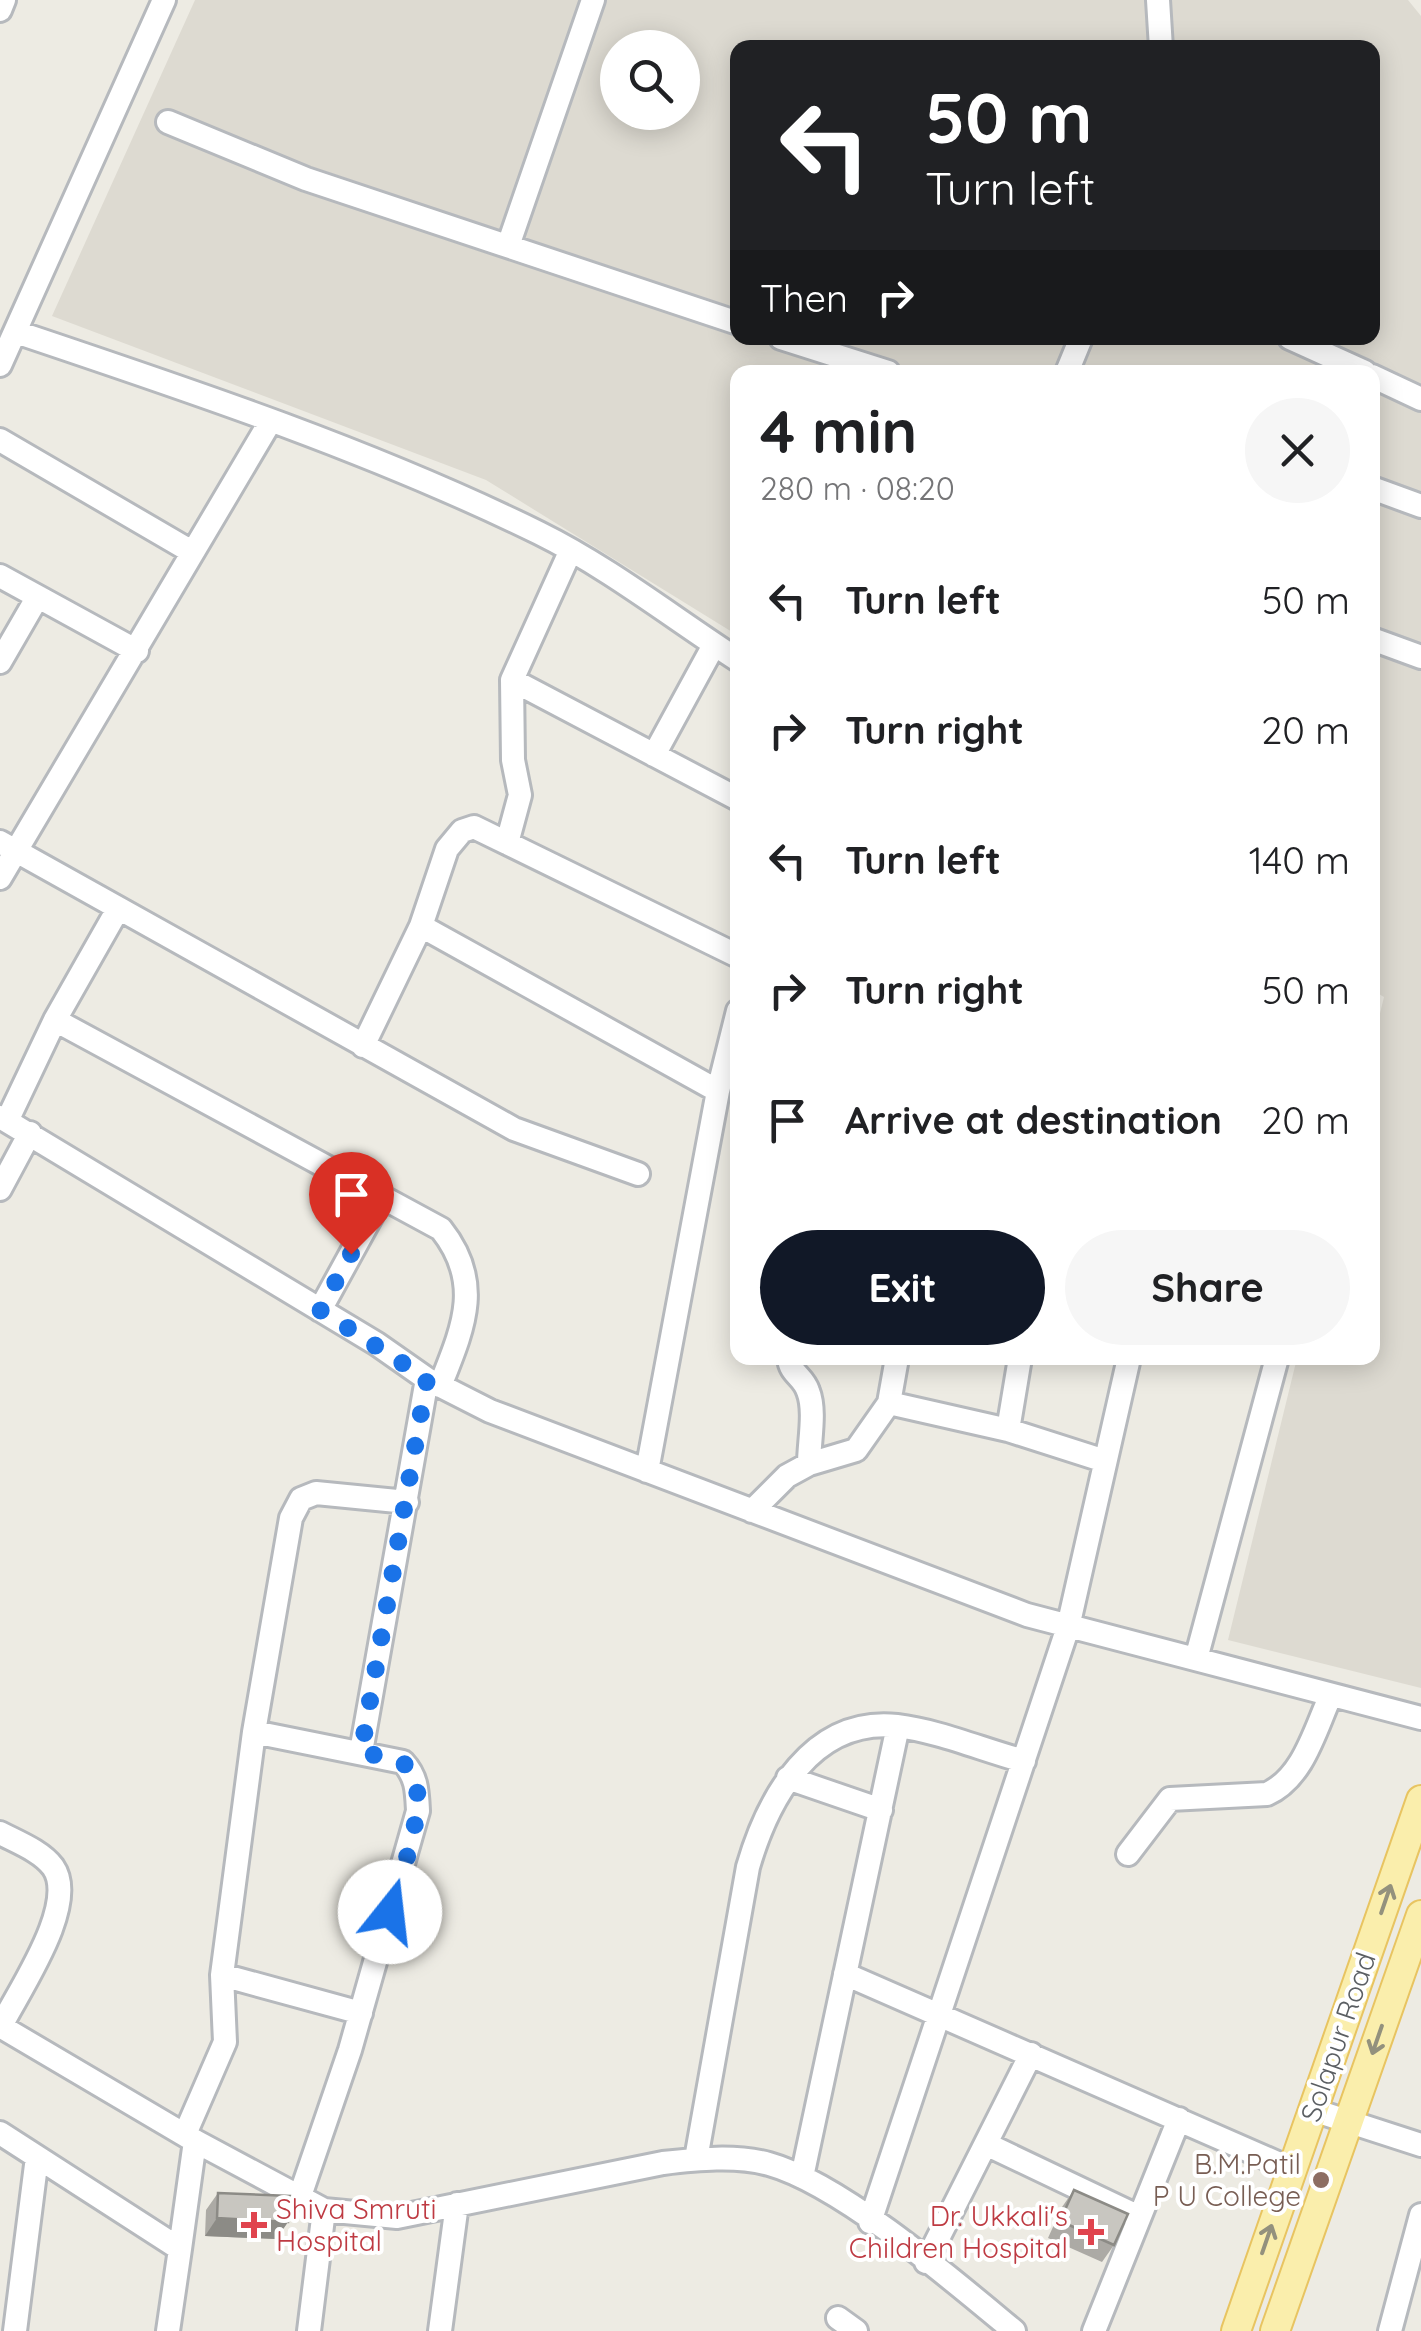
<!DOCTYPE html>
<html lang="en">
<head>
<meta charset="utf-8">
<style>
	body { margin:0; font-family:Quicksand,sans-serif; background:#f6f6f6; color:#202124; height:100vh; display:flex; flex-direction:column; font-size:38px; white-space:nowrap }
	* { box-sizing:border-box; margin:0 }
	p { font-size:32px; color:#757577 }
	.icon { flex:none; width:55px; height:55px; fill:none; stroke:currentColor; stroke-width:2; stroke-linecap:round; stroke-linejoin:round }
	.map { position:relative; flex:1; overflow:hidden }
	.panel { position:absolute; left:730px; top:365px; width:650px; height:1000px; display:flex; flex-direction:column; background:#fff; border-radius:20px; box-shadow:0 5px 25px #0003 }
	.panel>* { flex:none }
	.top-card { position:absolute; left:730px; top:40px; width:650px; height:305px; border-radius:20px; box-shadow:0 5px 25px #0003; background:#202124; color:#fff; overflow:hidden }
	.tools { position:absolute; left:600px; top:30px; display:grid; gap:20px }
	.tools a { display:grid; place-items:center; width:100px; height:100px; border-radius:50%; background:#fff; box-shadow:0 5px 25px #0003; font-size:50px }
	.pin { position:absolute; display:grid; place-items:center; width:85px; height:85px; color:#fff; margin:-102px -42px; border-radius:50% 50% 50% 0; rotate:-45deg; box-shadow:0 0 10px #0007 }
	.pin .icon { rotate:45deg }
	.me { position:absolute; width:110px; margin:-55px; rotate:16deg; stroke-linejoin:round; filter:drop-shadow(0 0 8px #0008) }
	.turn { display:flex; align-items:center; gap:35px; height:210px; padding:0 30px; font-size:45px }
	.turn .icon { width:130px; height:130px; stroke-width:2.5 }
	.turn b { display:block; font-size:70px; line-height:85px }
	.then { display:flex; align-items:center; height:95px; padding:0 30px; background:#0003; gap:20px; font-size:38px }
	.round { display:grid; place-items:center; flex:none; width:105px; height:105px; border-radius:52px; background:#f6f6f6 }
	.head { display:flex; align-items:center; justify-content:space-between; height:170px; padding:0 30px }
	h1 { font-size:60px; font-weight:700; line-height:75px }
	.button { display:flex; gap:20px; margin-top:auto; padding:20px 30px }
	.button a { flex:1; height:115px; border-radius:60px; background:#111827; color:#fff; font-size:40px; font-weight:700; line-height:115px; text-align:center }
	.button a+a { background:#f6f6f6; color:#202124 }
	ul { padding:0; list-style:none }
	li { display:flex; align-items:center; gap:30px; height:130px; padding:0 30px }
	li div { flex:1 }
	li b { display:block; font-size:38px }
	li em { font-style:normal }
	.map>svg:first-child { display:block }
	.education { fill:#dddad1; fill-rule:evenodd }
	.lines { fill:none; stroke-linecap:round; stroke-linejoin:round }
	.minor-casing { stroke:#b6b9bd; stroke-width:28 }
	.major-casing { stroke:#e8c461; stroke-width:32 }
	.minor { stroke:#fff; stroke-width:22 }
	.major { stroke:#faeeac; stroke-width:28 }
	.wall { fill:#acaaa5 }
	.shaded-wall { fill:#8c8b86 }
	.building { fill:#c8c6c0; stroke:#8c8b86; stroke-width:2.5 }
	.oneway { stroke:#93917d }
	.route { stroke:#1a73e8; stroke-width:18; stroke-dasharray:0 32.4 }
	.education-dot { fill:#8d6e63; stroke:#fff; stroke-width:4 }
	.health-dot { fill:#e0444e; stroke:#fff; stroke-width:4 }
	.labels { text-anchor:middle; stroke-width:8; stroke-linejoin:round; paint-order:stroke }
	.street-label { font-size:28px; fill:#5b5f63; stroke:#fff }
	.education-label { font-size:28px; fill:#785e54; stroke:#fff; text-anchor:end }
	.health-label { font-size:28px; fill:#be3a42; stroke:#fff; text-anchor:start }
</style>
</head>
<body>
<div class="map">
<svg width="1421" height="2331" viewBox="0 0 1421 2331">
	<rect width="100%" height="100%" fill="#edebe3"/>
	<!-- education -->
	<path class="education" d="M195,0H1408L1421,16V1688L1228,1640L1297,1358H1372V1046L1384,997L1372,990V372H738L737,635L486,480L52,316ZM618,48H682V112H618ZM738,48H1372V338H738Z"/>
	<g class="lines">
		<!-- minor casing -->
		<g class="minor-casing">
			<path id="minor" d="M1158,0L1161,48
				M0,10L4,0
				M168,122L306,179L738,323
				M508,246L593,0
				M16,332C192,391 372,451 539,533C608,567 673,618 738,660
				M781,338L888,372
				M1290,338L1365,372
				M0,365L164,0
				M1067,372L1081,338
				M1372,376L1421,399
				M0,440L192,552
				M1372,488L1421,506
				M0,576L137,651
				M1372,639L1421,657
				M0,662L37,598
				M512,680L738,799
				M654,755L714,645
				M0,842L514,1129L638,1174
				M507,843L520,795L513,760L512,680L570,552
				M0,878L270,422
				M421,926L718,1091
				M55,1020L441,1229C484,1283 463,1328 440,1386
				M363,1046L421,926L447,849L462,831L474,827L738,956
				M0,1117L377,1344L427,1379L490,1411L1027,1615L1421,1718
				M7,1121L55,1020L118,909
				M0,1189L30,1133
				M320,1310L382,1197
				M789,1358C790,1374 803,1376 808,1391C816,1411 809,1442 809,1464
				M889,1403L897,1358
				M1008,1430L1020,1358
				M647,1471L718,1091L738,1011
				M752,1511L787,1476L809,1464L856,1450L889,1403L1008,1430L1105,1461
				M1196,1659L1277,1358
				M254,1732L403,1762C417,1777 417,1791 418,1811L350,2050L300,2196
				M361,1752L427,1379
				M788,1778L881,1810
				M0,1833C17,1842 41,1851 53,1867C79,1904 19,1990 1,2026
				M1128,1854L1170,1799L1267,1794C1303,1778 1315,1730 1330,1697
				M845,1974L1291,2169
				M222,1975L361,2013
				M0,2026L195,2141L324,2210L397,2217L663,2163C697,2159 736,2155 769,2164C841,2184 955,2282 1014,2331
				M1313,2110L1421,2145
				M0,2133L180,2249L195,2141
				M185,2134L225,2042L222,1975L254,1732L291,1518L301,1499L316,1493L407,1502
				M988,2145L1139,2217
				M696,2159L748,1867C768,1798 812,1717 897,1726C939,1731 983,1750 1024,1761
				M802,2177L898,1726
				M870,2222L1068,1627L1129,1358
				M926,2262L1031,2054
				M838,2318L856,2331
				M15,2331L37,2157
				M168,2331L180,2249
				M309,2331L324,2210
				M440,2331L457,2204
				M1094,2331L1179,2119
				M1390,2331L1421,2215"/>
		</g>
		<!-- major casing -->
		<g class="major-casing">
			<path id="major" d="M1236,2331L1421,1800
				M1275,2331L1421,1915"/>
		</g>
		<!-- minor -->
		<use href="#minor" class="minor"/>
		<!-- major -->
		<use href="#major" class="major"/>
	</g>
	<!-- wall -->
	<path class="wall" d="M1074,2190L1114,2245L1102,2262L1048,2238L1062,2207Z
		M218,2193L288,2222L276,2239L205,2236L206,2210Z"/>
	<!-- shaded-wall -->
	<path class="shaded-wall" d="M217,2218L288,2222L276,2239L205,2236Z"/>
	<!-- building -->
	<path class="building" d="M1074,2190L1128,2214L1114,2245L1060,2221Z
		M218,2193L290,2196L288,2222L217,2218Z"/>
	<!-- one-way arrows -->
	<defs><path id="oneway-shaft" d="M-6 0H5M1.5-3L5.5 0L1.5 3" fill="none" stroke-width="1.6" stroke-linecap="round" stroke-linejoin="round" transform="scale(2.5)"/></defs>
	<g class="oneway">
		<use href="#oneway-shaft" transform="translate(1386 1899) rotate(-71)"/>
		<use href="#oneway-shaft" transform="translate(1377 2040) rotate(109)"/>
		<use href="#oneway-shaft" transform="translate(1267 2239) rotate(-71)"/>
	</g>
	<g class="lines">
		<!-- route -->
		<path class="route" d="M351,1254L320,1310L427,1379L361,1752C375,1756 396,1757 407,1766C435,1792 399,1879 390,1912"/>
	</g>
	<!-- markers -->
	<circle class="education-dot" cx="1321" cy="2180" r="10"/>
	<g class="health-dot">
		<path d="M249 2210h10v10h10v10h-10v10h-10v-10h-10v-10h10z"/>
		<path d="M1086 2217h10v10h10v10h-10v10h-10v-10h-10v-10h10z"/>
	</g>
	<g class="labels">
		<!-- street labels -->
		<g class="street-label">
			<text transform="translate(1338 2037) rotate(-71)" y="10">Solapur Road</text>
		</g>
		<!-- education labels -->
		<g class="education-label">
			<text x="1301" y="2174">B.M.Patil<tspan x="1301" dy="32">P U College</tspan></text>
		</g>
		<!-- health labels -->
		<g class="health-label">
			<text x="276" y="2219">Shiva Smruti<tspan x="276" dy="32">Hospital</tspan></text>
			<text x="1068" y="2226" text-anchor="end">Dr. Ukkali's<tspan x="1068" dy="32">Children Hospital</tspan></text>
		</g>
	</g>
</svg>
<div class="tools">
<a><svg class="icon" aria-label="search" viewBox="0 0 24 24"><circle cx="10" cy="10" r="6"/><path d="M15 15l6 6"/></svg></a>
</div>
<div class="pin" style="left:351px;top:1254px;background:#d93025"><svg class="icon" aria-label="arrive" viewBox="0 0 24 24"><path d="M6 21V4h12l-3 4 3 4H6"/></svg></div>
<svg class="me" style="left:390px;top:1912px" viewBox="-20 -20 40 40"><circle r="19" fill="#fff"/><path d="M0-13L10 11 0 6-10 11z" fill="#1a73e8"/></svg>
<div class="top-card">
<div class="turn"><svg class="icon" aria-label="left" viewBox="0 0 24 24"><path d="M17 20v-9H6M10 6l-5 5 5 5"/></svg><div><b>50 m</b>Turn left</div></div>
<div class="then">Then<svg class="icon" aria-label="right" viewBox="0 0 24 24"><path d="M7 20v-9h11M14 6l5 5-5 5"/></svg></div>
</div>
<section class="panel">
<div class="head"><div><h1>4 min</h1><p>280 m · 08:20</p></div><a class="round"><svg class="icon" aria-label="close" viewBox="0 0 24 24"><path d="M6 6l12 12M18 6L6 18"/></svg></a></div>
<ul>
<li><svg class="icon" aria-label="left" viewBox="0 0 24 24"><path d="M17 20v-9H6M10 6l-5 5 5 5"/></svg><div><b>Turn left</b></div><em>50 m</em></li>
<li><svg class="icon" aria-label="right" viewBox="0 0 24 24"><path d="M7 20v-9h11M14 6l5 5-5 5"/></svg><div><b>Turn right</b></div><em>20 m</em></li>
<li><svg class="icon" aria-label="left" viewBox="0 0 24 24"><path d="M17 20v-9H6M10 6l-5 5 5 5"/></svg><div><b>Turn left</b></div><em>140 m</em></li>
<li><svg class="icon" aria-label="right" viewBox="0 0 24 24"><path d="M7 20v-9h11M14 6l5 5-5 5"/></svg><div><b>Turn right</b></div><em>50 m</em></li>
<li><svg class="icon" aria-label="arrive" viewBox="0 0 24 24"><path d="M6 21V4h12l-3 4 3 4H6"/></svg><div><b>Arrive at destination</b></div><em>20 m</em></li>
</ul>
<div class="button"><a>Exit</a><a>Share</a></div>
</section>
</div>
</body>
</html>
